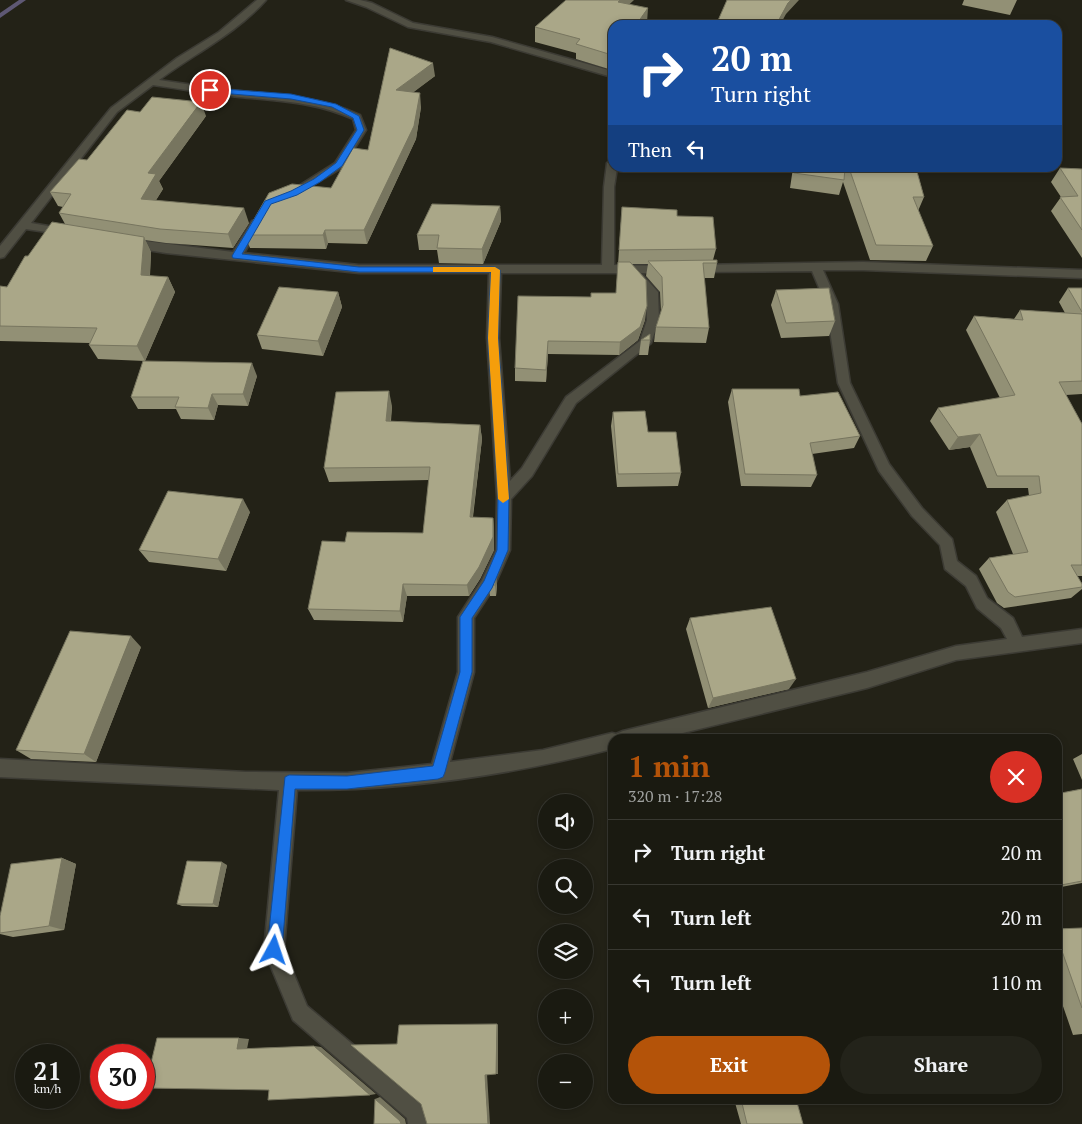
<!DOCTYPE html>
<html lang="en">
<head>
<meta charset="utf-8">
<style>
	body { margin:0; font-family:"PT Serif",serif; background:#23231a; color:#f1f3f6; height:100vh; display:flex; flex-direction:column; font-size:19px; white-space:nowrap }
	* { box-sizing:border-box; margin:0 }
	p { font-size:16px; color:#9fa19f }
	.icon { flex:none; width:28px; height:28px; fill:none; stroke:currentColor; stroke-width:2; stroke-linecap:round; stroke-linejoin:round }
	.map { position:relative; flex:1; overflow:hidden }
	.drawer { position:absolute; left:608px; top:734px; width:454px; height:370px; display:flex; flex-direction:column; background:#1a1a11; border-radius:15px; box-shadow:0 2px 8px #0003,0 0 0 1px #383831 }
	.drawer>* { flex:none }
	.hud { position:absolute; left:608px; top:20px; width:454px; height:152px; border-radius:15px; box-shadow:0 2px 8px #0003,0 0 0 1px #383831; background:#1a4fa0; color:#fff; overflow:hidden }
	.tools { position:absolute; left:538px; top:794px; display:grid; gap:10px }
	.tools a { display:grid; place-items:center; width:55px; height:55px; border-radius:50%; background:#1a1a11; box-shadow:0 2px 8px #0003,0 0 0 1px #383831; font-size:25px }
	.speed { position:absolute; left:15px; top:1044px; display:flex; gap:10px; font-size:25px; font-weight:700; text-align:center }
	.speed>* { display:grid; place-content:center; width:65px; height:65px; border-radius:50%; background:#1a1a11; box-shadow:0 2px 8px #0003,0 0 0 1px #383831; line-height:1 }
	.speed small { font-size:12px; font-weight:400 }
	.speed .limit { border:8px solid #d22; background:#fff; color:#111 }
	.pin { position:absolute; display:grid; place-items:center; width:42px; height:42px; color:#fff; margin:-21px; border:2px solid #fff; border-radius:50%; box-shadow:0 1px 5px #0007 }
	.me { position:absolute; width:55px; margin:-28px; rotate:5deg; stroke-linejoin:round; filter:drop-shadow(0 0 4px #0008) }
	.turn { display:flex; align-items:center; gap:18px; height:105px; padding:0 20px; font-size:22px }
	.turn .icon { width:65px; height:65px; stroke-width:2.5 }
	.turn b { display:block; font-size:35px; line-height:42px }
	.then { display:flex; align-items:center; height:48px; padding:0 20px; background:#0003; gap:10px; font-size:19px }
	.round { display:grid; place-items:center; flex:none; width:52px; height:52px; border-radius:26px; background:#23231a }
	.headline { display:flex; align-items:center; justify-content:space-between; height:85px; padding:0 20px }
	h1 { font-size:30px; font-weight:800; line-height:38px; color:#b45309 }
	.cta { display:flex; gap:10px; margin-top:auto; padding:10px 20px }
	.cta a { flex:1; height:58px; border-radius:30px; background:#b45309; color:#fff; font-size:20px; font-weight:800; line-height:58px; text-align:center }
	.cta a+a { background:#23231a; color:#f1f3f6 }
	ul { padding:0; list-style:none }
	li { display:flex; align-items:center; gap:15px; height:65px; padding:0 20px; border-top:1px solid #383831 }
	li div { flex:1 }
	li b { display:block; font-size:19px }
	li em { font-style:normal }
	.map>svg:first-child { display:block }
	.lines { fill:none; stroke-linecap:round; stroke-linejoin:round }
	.stream { fill:#5e5874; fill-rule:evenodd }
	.minor-casing { stroke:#3c3b34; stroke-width:3 }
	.minor { fill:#504f43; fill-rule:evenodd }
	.wall { fill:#929075 }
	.shaded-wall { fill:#77755f }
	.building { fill:#aaa788; stroke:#77755f }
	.route { fill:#1a73e8; stroke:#114b97 }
	.slow { fill:#f59e0b }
</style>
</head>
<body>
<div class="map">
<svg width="1082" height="1124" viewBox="0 0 1082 1124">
	<rect width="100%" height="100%" fill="#232217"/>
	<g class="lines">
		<!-- stream -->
		<path class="stream" d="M19,0H26L0,18V13Z"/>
		<!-- minor casing -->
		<g class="minor-casing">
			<path id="minor" d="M257,0H266C237,33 194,54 159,80C186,84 213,88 240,91C282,95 321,97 360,115L366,130L343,167L295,196H287L286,194L335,163L356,130L353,119C316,102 280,101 240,97C211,94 182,89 153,85L117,112L31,223L71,230L73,232L71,234L67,235L26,229L4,257L0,258V246L111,108L177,58L219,32Z
				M346,0H360L372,3L413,23L492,37L612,71V77L491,42L408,27L366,7Z
				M612,160V168H617L614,187V265L671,266L673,269L671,272L667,273H641L658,292L659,320L651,343L576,403L532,476L511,499L510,550L493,589L474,618V672L450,762L543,750L612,733L616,734L623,731L867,672L956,646L1007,639L1001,628L977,608L966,586L945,569L940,545L912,516L879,471L838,383L826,304L812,271L693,272L691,269L693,266L697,265L863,262L1082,270V278L863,270H823L838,304L850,383L889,464L922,508L952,539L957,561L976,576L987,598L1013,618L1022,637L1082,629V643L956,660L867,688L658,739H612V749C510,775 402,791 297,790L284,950L307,1006L424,1104L430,1124H408L407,1118L293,1020L264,950L279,790L0,777V759L246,772L347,773L432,764L458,672V617L482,580L496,550L497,497L487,338L489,273H359L166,253L129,247L123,243L129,239L233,252L252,221L256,220L262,223L244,253L359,265H602L604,187L607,163ZM501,273H628L646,293L647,320L640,341L566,397L522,468L510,481L499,338Z"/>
		</g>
		<!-- minor -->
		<use href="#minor" class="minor"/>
	</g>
	<!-- wall -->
	<path class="wall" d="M964,0H1017L1010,15L962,5Z
		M630,4L647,23L645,25H612V70L576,59V53L535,42V27Z
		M390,48L435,76L413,92L421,107L416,139L367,244L328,243L326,249L250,248L245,235L331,188L368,150Z
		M206,116L159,181L163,189L156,200L249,223L233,248L166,243L145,240L151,252L150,276L168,277L175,292L145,361L98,359L89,345L90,343L0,341V286L7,287L28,256L65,224L59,213L63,207L58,206L50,192L87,160Z
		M793,168H916L924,197L918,211L933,246L926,261L870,260L843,182L839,195L790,188Z
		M1060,168L1082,169V258L1051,211L1061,197L1051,182Z
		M500,206L501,221L483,264L439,263L437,250H419L417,235Z
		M622,207L677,216L716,249L713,260L717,263L714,278H704L709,328L706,343L654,342L656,327L661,313L660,292L646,276L648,264H631L645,320L638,340L619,355L548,354L546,382L515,381V368L590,297L616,293Z
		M1068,288H1082V394L1066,395L1082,424V576H1077L1082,584V589L1071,598L1004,608L997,603L979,569L989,558L1013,554L996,512L1007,500L1029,496L1028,488H987L970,447L949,450L930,421L938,408L1000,398L966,330L974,316L1014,319L1020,310L1065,313L1059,302Z
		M776,290L835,321L829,336L781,338L771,305Z
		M338,292L342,307L323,356L262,349L257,335Z
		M641,340H650L648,355H639Z
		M257,376L248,406L218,405L214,420L181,419L176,409H138L131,397Z
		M732,389L800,396L860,436L854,448L812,454L817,475L811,487L741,486L728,402Z
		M392,406L391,421L480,425L482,439L473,517L493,518L494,530V550L480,579L469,596H407L403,622L314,620L308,609L345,542L423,533L429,480L329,482L324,468Z
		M613,412L648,432L681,473L678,486L617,487L611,426Z
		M250,512L226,571L149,562L139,550Z
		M489,585H497L496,596H490Z
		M690,618L789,689L708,708L686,629Z
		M141,647L96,762L31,759L16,750Z
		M1082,754V780L1073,759Z
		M1082,789V883L1056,888V794Z
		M62,858L76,864L64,930L13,937L0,934V916Z
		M227,865L218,907L182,906L177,904Z
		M1082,928V1034L1073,1035L1056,986V929Z
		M734,1099H796L803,1124H741Z"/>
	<!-- shaded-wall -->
	<path class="shaded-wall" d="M620,0H634L617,16L618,2Z
		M791,0H799L786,14L780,25H776L788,3Z
		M648,8L647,23L645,25H636Z
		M433,63L435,76L398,104L396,90Z
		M420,93L421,107L416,139L367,244L364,230Z
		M201,102L206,116L159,181L163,189L148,213L141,199L148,173Z
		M500,206L501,221L483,264L482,249Z
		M244,208L249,223L233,248L228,234Z
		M325,230L328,243L326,249L323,235Z
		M144,237L151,252L149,290L141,275Z
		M168,277L175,292L145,361L137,346Z
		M338,292L342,307L323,356L318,341Z
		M647,306L645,320L638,340L619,355L620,342Z
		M548,341V354L546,382V370Z
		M252,363L257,376L248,406L243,394Z
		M389,391L392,406L389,435L386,421Z
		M212,394L218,405L214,420L208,408Z
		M480,425L482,439L471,530L470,517Z
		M980,434L970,447L949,450L958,437Z
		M243,499L250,512L226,571L218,559Z
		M493,518L494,530V550L480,579L469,596L467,585Z
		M496,573L497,585L496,596L495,585Z
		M403,584L407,596L403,622L400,611Z
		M131,636L141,647L96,762L84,754Z
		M796,679L789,689L708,708L713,698Z
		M62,858L76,864L64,930L49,926Z
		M222,862L227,865L218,907L213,904Z
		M497,1024L498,1025V1074H496Z
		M239,1038L249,1039L247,1049H237Z
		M314,1046L321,1047L376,1094L370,1095Z
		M487,1074L490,1124H488L485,1075Z
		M380,1097L405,1119L406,1124H401L375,1099Z"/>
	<!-- building -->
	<path class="building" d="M566,0H620L618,2L648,8L636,25H612V55L576,44L580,39L535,27Z
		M727,0H791L788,3L776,25H716Z
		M390,48L433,63L396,90L420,93L414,126L364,230H325L323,235H245L269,193L292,184L331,188L353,148L368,150Z
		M152,97L201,102L148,173L156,174L141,199L244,208L228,234L160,229L59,213L71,194L50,192L79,159L87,160L127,110L140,112Z
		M795,168H845L844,180L794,173Z
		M849,168H916L924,197H913L933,246L876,245Z
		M1060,168L1082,169V230L1060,197L1078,196Z
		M432,204L500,206L482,249L437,248L439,235H417Z
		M622,207L677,210V216L713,217L716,249L619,250Z
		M52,222L144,237L141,275L168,277L137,346L89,345L97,328L0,326V286L7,287L25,256H28Z
		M717,260V263H703L709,328L656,327L663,305L662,277L648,261Z
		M618,262H630L646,280L647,306L640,327L620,342L548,341L546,370L515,368L518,296L591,297V293H616Z
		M279,287L338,292L318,341L257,335Z
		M829,288L835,321L786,323L776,290Z
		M1068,288H1082V312Z
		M1020,310L1082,314V381L1059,382L1082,424V565H1071L1082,584V587L1015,597L1008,592L989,558L1028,552L1007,500L1041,493L1039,476H997L980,434L958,437L938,408L1015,395L974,316L1023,320Z
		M650,334V340H641Z
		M143,361L252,363L243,394H212L208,408L175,407L179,397H131Z
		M732,389H799L800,396L838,392L860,436L810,443L817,475L745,474Z
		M389,391L386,421L480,425L470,517L493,518V537L479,567L467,585L403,584L400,611L308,609L322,541L345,542L347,532L423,533L430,467L324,468L336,392Z
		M645,411L648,432H676L681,473L618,474L613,412Z
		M168,491L243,499L218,559L139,550Z
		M496,573L495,585H489Z
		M771,607L796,679L713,698L690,618Z
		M70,631L131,636L84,754L16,750Z
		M1082,789V881L1056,886V794Z
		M62,858L49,926L0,933V916L11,864Z
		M187,861L222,862L213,904H177Z
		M1082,928V1008L1056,934V929Z
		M497,1024L496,1074L485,1075L488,1124H427L421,1104L351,1045L397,1044L399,1025Z
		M157,1038H239L237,1049L314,1046L370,1095L268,1100L269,1090L145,1088Z
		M375,1099L400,1121L401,1124H374Z
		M741,1099H796L803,1124H747Z"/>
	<!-- route -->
	<path class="route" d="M210,88L291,94L336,104L359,116L364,130L342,166L320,182L297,195L271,204L242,254L359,267H495L500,270L498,338L509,497L508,550L492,588L472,618V672L445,772L443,777L438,779L347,789H295L282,950L279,955L274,957L269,955L267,950L285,777L289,775L347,776L433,766L460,672V617L484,581L497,550L498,497L488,338L491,272H359L233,258L232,256L265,201L291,191L314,179L336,163L357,130L353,118L332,107L291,99L208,92L207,90Z"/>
	<!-- slow -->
	<path class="slow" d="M433,267H495L500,270L498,338L509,499L503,503L498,499L488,338L491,272H433Z"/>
</svg>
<div class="tools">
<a><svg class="icon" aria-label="sound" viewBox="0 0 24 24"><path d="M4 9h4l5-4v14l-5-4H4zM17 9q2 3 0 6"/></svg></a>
<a><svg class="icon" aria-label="search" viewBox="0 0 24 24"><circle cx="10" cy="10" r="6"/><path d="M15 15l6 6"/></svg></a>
<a><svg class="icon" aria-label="layers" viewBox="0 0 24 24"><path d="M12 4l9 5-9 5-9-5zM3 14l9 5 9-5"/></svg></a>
<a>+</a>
<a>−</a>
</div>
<div class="speed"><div>21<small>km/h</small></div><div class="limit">30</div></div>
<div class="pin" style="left:210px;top:90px;background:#d93025"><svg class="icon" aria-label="arrive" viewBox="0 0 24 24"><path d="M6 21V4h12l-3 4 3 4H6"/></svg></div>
<svg class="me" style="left:274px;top:950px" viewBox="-20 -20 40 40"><path d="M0-17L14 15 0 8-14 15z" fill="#1a73e8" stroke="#fff" stroke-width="4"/></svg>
<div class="hud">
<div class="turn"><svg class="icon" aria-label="right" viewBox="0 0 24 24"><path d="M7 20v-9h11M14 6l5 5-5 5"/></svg><div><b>20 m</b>Turn right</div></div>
<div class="then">Then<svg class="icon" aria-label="left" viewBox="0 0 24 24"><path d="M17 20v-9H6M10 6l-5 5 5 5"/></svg></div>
</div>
<section class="drawer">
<div class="headline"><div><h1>1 min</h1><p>320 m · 17:28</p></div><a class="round" style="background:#d93025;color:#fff"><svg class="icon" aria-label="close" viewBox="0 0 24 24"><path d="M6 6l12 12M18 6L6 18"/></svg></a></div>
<ul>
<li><svg class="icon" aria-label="right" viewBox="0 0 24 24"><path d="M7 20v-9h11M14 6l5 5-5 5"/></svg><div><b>Turn right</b></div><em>20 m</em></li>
<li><svg class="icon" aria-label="left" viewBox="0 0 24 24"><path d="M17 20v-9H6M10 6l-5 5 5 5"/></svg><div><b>Turn left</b></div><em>20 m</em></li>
<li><svg class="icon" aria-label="left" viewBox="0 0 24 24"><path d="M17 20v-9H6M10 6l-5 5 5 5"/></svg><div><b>Turn left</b></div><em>110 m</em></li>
</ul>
<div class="cta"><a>Exit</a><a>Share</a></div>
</section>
</div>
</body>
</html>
